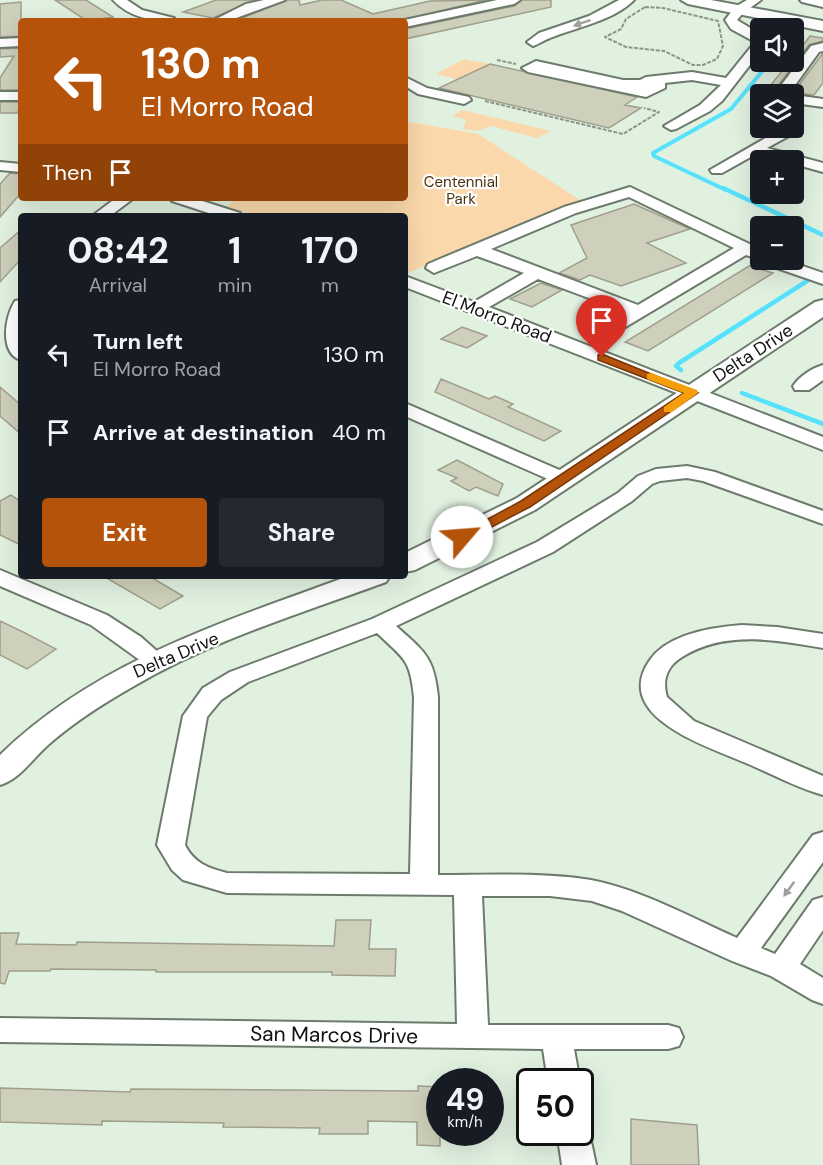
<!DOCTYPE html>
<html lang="en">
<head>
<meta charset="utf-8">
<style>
	body { margin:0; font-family:"DM Sans",sans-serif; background:#242831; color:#f1f3f6; height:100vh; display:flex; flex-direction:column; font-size:22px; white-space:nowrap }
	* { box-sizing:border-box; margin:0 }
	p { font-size:20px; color:#9ea1a6 }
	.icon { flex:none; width:33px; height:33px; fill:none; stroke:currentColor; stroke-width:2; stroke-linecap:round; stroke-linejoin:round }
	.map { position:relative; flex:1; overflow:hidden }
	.sheet { position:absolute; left:18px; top:213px; width:390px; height:366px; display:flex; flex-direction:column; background:#171b24; border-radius:6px; box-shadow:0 6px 24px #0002 }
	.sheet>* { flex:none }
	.banner { position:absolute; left:18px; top:18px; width:390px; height:183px; border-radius:6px; box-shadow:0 6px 24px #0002; background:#b45309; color:#fff; overflow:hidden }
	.buttons { position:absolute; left:750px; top:18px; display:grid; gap:12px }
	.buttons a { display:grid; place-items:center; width:54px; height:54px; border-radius:6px; background:#171b24; box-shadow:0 6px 24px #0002; font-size:30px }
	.speed { position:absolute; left:426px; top:1068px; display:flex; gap:12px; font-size:30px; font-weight:700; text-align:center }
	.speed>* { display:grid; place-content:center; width:78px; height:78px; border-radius:50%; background:#171b24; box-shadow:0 6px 24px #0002; line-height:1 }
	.speed small { font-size:15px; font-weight:400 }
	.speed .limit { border:3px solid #111; border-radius:9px; background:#fff; color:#111 }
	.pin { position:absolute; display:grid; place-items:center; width:51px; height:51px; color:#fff; margin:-62px -26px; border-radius:50% 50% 50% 0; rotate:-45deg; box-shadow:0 0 6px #0007 }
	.pin .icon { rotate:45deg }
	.me { position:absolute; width:66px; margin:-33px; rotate:63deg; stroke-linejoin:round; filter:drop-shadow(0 0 4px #0008) }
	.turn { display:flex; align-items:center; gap:21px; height:126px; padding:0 24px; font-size:27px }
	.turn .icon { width:78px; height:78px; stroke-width:2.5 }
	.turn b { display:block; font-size:42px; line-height:51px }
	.then { display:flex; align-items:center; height:57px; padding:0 24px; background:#0003; gap:12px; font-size:22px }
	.eta { display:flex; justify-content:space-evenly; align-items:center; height:102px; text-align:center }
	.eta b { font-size:36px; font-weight:700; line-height:42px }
	.action { display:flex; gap:12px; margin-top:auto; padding:12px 24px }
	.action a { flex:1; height:69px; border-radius:6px; background:#b45309; color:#fff; font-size:24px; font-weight:700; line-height:69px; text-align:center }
	.action a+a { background:#242831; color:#f1f3f6 }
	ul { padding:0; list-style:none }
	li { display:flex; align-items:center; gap:18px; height:78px; padding:0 24px }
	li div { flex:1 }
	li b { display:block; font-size:22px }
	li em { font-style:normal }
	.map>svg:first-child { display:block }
	.green { fill:#fad8ab }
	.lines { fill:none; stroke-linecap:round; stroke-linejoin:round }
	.stream-far1 { stroke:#56e1fc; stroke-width:4 }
	.stream { stroke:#56e1fc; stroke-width:4.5 }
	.building { fill:#cfd0bb; stroke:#9f9f8c; stroke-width:1.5 }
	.minor-casing { stroke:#6d7b6c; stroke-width:4 }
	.major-casing { stroke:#6d7b6c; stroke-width:4 }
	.path { stroke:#8b968a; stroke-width:2; stroke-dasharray:4 1.5; stroke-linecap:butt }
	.minor { fill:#fff; fill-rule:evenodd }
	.major { fill:#fff; fill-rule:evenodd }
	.oneway { fill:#9ea09e }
	.route { fill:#b45309; stroke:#753606; stroke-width:1.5 }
	.slow { fill:#f59e0b }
	.labels { text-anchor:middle; stroke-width:4.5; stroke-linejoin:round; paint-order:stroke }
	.far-park-label { font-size:15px; fill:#4b330e; stroke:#fff }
	.street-label { font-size:18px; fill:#0d120d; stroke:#fff }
	.near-street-label { font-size:21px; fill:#0d120d; stroke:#fff }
</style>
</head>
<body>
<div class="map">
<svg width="823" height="1165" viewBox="0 0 823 1165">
	<rect width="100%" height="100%" fill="#e1f1e0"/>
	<!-- green -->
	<path class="green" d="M464,59L490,64L456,79L436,74Z
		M462,110L551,131L537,138L491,126L477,131L463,129L466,120L452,116Z
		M405,121L478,134L583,202L545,215L405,274V216H254L227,206L239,198H405Z"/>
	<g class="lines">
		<!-- stream-far1 -->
		<path class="stream-far1" d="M726,190L654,156L653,153L731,109L770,62"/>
		<!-- stream -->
		<path class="stream" d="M723,188L823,235
			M681,370L676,366L679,363L807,281
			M742,393L823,424"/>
	</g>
	<!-- building -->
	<path class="building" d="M55,0H86L113,17L87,21Z
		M216,0H254L213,18L183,12Z
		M287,0H299L300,5L322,0H341L373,14L430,1L486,0L398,21H235Z
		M522,0H551V7L405,39V29L514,6Z
		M21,2V36L0,37V4Z
		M810,36L823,38V41L809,45L774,91L775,94L765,92L787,65L794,62V57Z
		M21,48V90H0V78L14,56L0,57V49Z
		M823,53V83L814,95L793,93Z
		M490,64L637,97L625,105L641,108L609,128L439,88Z
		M0,102H21V108L17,113H0Z
		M10,173L21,174V193L0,217V184Z
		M634,204L690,229L647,243L686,263L621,286L590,275L580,280L559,273L587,258L571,225Z
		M21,230V259L0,282V248Z
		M749,266L773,273L648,351L625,342Z
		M541,283L562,290L532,307L510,299Z
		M462,327L487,336L467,348L441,339Z
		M441,379L489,399L495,396L513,404L508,407L561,431L544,441L435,392Z
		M0,387L21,405V434L0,416Z
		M457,460L503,484L498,496L476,487L469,491L451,481L457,478L438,470Z
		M11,495L21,502V545L0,535V501Z
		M103,576H149L183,596L160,609Z
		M0,621L23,632L56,649L27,669L0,655Z
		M336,920H371L369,949H396L395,976L332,975V972H156V970L51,969L50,971H9L5,984L0,983V933H19L16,944L76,945L77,942L334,946Z
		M418,1086L440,1087V1146L417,1145V1122L368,1121V1134H319L320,1128L223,1127L224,1123L102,1121V1125L0,1122V1088L130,1092L131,1089L418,1091Z
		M631,1119L697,1125L699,1165H631Z"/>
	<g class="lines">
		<!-- minor casing -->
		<g class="minor-casing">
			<path id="minor" d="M113,0H127L142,10L174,18L176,21C152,21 130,18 113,0Z
				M264,0H285L228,21H212L246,4Z
				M497,0H520L514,4L405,27V21H400Z
				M619,0H634C613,21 577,27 550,38C544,40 539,44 533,46L527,42L539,33L589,16Z
				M747,0H761L743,13L737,20L760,34V52L722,101L710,111L676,129L671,130L664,126L700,105L721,85L692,80L665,83V88L646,97L528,72L522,68L536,61L623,80H640L646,77L692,72L726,78L755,42L731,29L725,20L735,7Z
				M800,0H823V7L802,2Z
				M21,38V46L0,47V39Z
				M823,43V51L819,52L790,92L791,94H778L776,92L811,46Z
				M405,77L427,88L469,97L471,100L464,104L418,94L405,86Z
				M0,92H21V100H0Z
				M794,95L823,99V107L794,103Z
				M794,124L800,128L798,131L767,148L823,163V172L794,164V160H779L756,154L722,173H712L710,170L783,128H794Z
				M0,162L21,164V172L0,170Z
				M630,187L760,249L762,260L746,255L607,338H595L592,334L595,330L626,312L538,279L489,307L823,437V450L405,287V276L474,302L524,273L477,256L434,273L426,268L428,264L564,207ZM629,197L734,248L638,305L491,249L576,213Z
				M116,198H134L110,216H92Z
				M169,198H193L240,213L242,216H218L172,201Z
				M763,260H785L823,273V284L765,264Z
				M21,300V360C0,354 4,318 15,301Z
				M823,365V380L809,390H795L793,386C799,377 812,368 823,365Z
				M405,403L571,475L574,479L571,483L564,485L557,483L405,416Z
				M687,466L715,472L823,511V524L703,481L687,478L660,481L652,484L632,501L553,552L396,626C425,652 434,657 438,697V875C488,875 541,872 591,880C642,890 690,917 737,938L813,835L823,832V862L761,948L775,954L813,900L823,897V930L800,964L823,978V1004L812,1000L771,976L732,961L622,911L592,901L550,896H482L488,1025H668L679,1028L683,1037L679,1046L668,1049H574L580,1082H548L543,1049L0,1042V1018L457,1024L454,895L227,893L183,880L172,870L157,845L183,716L203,688L230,672L372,619L537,542L618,493L638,476L656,469ZM377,633C404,659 410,658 414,697L410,874L227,873C208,868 194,863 185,845L207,717L221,700L248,682Z
				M0,570L107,615L141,637L168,661L164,666L156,668L148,666L91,625L0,586Z
				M742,625L777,627L823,634V648C776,640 725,630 682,657C667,666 662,680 667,697L694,721L823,776V795C797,788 772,774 746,763C710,747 610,717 650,660C668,634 713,627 742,625Z
				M580,1121L585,1122L589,1132L596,1165H562L557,1132H580Z"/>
		</g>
		<!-- major casing -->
		<g class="major-casing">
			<path id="major" d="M681,0H711L823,21V31L688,4Z
				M823,300V317L535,510L415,570L405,572V553L517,498L815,302Z
				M349,576H390L386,582C302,613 212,640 134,686C104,703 74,722 48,745C32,759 20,779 0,785V755C96,661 226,621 349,576Z"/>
		</g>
		<!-- path -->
		<path class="path" d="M645,7L663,8L718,21L723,46L717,59L703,65H693L664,51L626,47L605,37L621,29L626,19Z
			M497,60L516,64
			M485,101L623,134L659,112L644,108"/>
		<!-- minor -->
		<use href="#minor" class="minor"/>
		<!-- major -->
		<use href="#major" class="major"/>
	</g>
	<!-- one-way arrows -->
	<defs><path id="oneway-solid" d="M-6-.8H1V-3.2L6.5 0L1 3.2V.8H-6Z" transform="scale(1.5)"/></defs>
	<g class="oneway">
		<use href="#oneway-solid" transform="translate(582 23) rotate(161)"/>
		<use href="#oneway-solid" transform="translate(789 889) rotate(126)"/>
	</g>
	<!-- route -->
	<path class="route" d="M602,354L698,393L530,507L467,540H458L456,537L458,535L521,501L684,393L598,360V355Z"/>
	<!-- slow -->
	<path class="slow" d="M651,373L697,390L698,393L672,412H664V407L684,393L647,379V374Z"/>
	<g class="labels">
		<!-- far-park labels -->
		<g class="far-park-label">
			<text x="461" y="187">Centennial<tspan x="461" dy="17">Park</tspan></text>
		</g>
		<!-- street labels -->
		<g class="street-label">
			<text transform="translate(497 317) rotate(21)" y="6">El Morro Road</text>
			<text transform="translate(753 353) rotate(-33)" y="6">Delta Drive</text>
			<text transform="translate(176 655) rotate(-23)" y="6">Delta Drive</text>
		</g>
		<!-- near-street labels -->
		<g class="near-street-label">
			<text transform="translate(334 1035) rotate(1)" y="7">San Marcos Drive</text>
		</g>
	</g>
</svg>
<div class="buttons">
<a><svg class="icon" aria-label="sound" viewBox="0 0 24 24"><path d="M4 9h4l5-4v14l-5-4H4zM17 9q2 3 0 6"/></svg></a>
<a><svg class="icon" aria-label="layers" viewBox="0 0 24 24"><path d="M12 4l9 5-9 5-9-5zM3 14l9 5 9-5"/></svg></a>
<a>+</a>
<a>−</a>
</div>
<div class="speed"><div>49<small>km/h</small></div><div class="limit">50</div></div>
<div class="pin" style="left:602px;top:357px;background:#d93025"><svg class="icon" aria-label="arrive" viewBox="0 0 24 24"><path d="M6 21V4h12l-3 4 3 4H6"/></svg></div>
<svg class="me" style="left:462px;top:537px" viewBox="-20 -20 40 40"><circle r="19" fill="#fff"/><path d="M0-13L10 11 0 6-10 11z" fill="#b45309"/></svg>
<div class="banner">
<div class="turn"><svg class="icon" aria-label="left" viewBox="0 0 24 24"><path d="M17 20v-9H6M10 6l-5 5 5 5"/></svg><div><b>130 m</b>El Morro Road</div></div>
<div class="then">Then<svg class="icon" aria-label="arrive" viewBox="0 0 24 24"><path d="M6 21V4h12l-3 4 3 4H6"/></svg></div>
</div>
<section class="sheet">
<div class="eta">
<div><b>08:42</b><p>Arrival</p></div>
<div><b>1</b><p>min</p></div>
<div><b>170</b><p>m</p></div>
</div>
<ul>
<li><svg class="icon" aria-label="left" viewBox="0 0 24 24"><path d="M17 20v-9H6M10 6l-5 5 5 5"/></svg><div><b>Turn left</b><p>El Morro Road</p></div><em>130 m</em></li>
<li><svg class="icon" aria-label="arrive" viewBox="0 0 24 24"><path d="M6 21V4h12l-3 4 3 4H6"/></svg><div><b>Arrive at destination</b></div><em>40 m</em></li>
</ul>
<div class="action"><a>Exit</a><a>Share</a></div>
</section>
</div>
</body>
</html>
